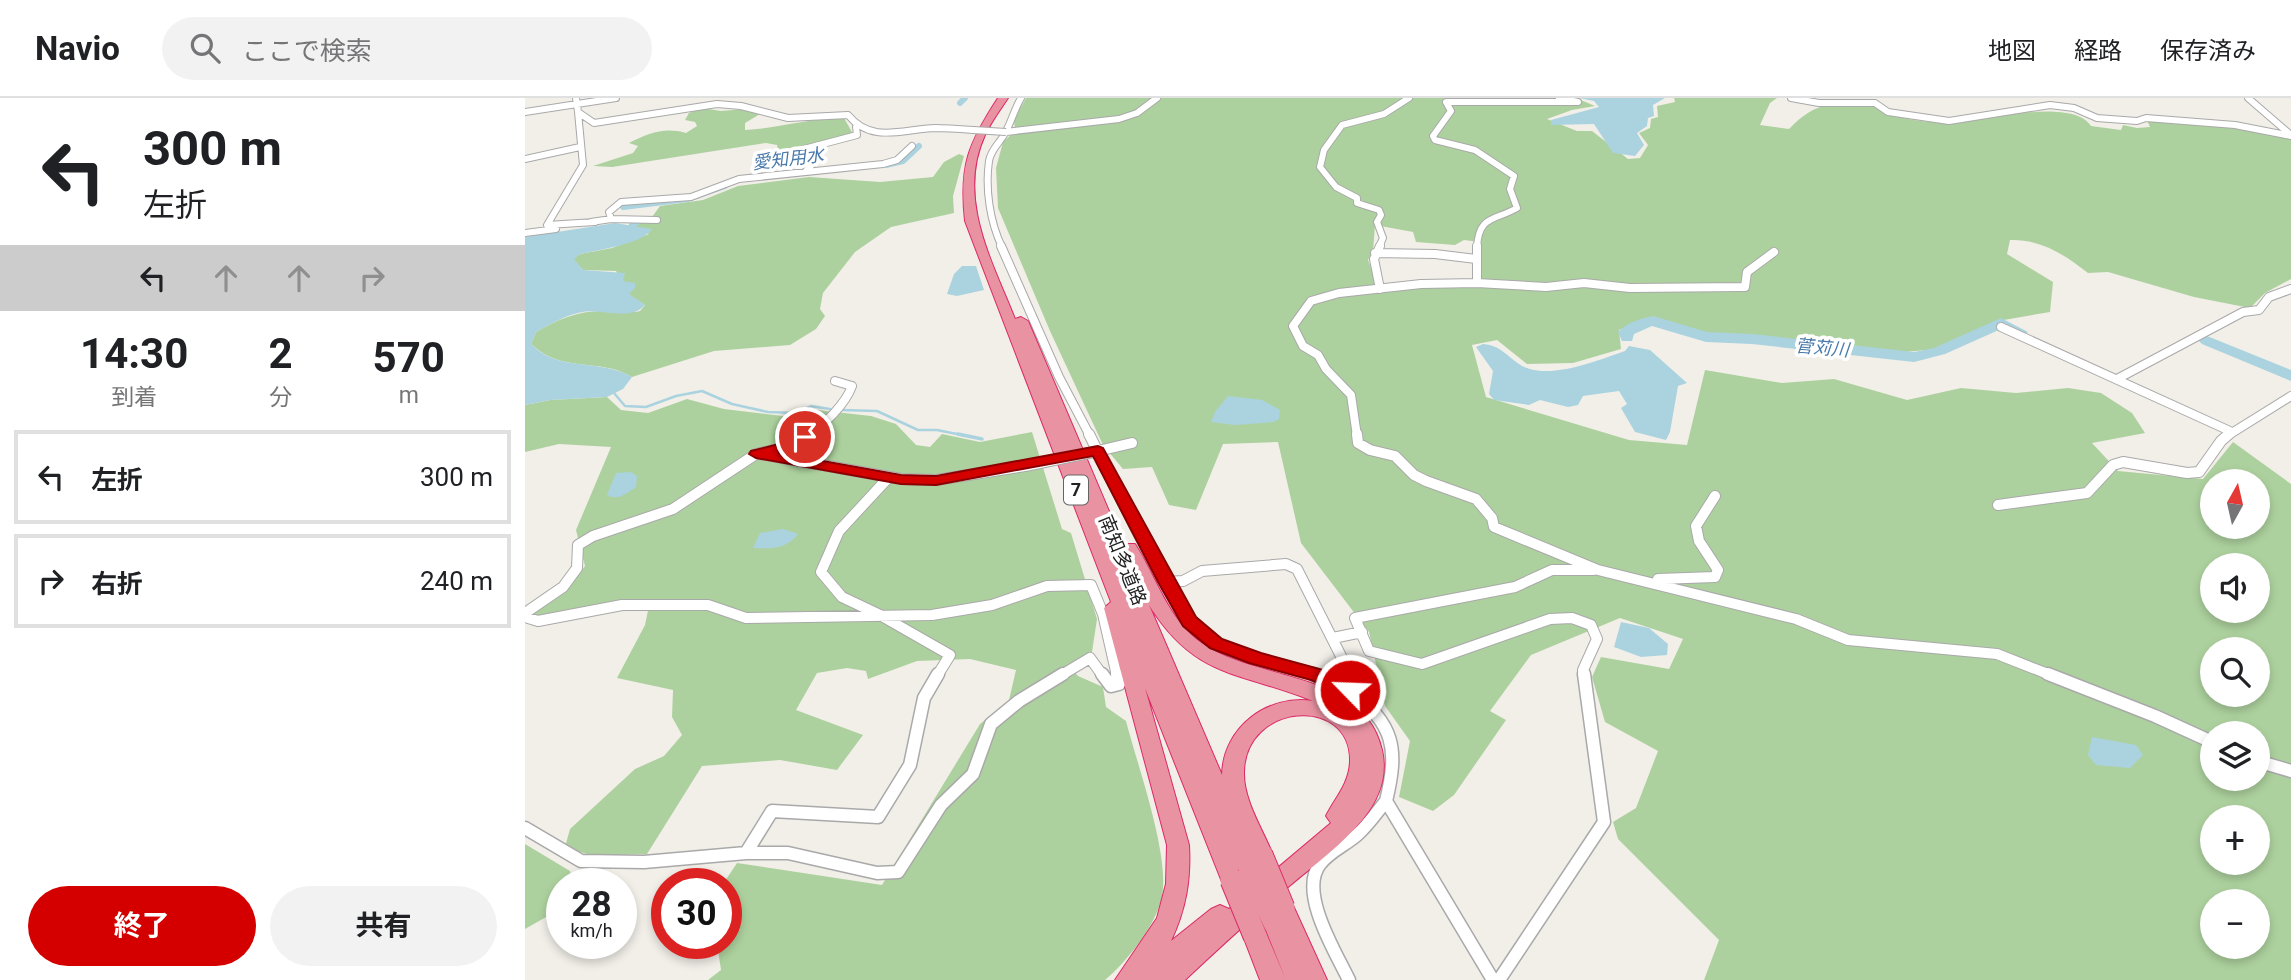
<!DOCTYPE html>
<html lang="ja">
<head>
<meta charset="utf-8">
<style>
	body { margin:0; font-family:Roboto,"Noto Sans JP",sans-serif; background:#f2f2f2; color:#202124; height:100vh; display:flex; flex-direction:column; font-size:26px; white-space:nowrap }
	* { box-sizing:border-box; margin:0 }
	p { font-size:23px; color:#757577 }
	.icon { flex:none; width:38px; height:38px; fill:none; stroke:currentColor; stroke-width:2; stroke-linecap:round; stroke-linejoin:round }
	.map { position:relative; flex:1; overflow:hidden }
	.side { display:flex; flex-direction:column; background:#fff; width:525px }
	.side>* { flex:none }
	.hud { background:#fff; color:#202124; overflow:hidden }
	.needle { width:46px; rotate:8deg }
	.buttons { position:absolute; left:1675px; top:371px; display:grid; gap:14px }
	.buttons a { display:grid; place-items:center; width:70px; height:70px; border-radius:50%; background:#fff; box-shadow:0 4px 10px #0003; font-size:35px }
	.speed { position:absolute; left:21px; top:770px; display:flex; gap:14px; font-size:35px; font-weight:700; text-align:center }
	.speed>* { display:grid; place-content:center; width:91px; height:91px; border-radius:50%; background:#fff; box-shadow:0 4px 10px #0003; line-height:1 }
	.speed small { font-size:18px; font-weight:400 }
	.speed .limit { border:10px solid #d22; background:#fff; color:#111 }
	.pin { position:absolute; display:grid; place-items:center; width:60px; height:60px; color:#fff; margin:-30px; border:4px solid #fff; border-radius:50%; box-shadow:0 2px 7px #0007 }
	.me { position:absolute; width:77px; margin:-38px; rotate:294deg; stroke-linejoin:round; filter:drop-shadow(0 0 5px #0008) }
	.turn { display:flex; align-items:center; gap:24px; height:147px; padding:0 28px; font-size:32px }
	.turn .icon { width:91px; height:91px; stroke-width:2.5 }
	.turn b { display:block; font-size:49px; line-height:60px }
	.lanes { display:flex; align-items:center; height:66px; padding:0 28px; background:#0003; justify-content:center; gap:35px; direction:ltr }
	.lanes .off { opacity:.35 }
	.eta { display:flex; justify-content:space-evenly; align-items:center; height:119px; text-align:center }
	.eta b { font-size:42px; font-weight:700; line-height:49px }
	.primary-button { display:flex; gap:14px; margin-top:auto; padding:14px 28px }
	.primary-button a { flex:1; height:80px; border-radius:42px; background:#d40000; color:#fff; font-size:28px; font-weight:700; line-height:80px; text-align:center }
	.primary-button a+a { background:#f2f2f2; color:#202124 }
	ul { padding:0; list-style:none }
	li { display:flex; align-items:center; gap:21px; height:94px; margin:0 14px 10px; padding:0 14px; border:4px solid #e0e0e0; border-radius:0px }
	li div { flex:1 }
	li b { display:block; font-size:26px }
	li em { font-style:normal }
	header { display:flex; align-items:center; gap:42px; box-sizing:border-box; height:98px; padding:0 35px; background:#fff; border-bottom:2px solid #e0e0e0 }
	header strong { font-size:33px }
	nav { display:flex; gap:38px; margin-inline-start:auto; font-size:24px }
	.search { width:490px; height:63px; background:#f2f2f2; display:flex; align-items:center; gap:18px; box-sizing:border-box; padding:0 24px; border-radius:38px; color:#757577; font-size:26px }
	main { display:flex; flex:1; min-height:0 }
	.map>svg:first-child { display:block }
	.forest { fill:#add19e; fill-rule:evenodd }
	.water { fill:#aad3df }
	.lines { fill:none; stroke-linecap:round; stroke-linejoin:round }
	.stream-far1 { stroke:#aad3df; stroke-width:2.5 }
	.stream { stroke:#aad3df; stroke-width:3.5 }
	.canal { stroke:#aad3df; stroke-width:6 }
	.river { fill:#aad3df; fill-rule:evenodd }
	.street-far3-casing { stroke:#a9a9a9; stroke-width:8 }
	.street-far2-casing { stroke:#a9a9a9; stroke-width:10 }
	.street-far1-casing { stroke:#a9a9a9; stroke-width:12 }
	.street-casing { stroke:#a9a9a9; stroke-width:15 }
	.highway-casing { stroke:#dc2a67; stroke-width:2 }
	.street-far3 { stroke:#fff; stroke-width:6 }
	.street-far2 { stroke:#fff; stroke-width:8 }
	.street-far1 { stroke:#fff; stroke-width:10 }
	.street { stroke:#fff; stroke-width:12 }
	.highway { fill:#e892a2; fill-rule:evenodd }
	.street-bridge-far1-casing { stroke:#a9a9a9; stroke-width:8; stroke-linecap:butt }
	.street-bridge-casing { stroke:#a9a9a9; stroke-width:12; stroke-linecap:butt }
	.highway-bridge-casing { stroke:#dc2a67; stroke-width:25; stroke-linecap:butt }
	.street-bridge-far1 { stroke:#fff; stroke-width:6 }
	.street-bridge { stroke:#fff; stroke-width:10 }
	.highway-bridge { stroke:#e892a2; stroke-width:23 }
	.route { fill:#d40000; stroke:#8a0000; stroke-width:2 }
	.labels { text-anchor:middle; stroke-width:7; stroke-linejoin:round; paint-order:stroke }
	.far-water-label { font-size:18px; font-style:italic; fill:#4a7aab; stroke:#fff }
	.shield { fill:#fff; stroke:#646464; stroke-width:2 }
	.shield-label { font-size:18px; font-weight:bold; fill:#222 }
	.street-label { font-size:19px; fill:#222; stroke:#fff }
</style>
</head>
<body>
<header>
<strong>Navio</strong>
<div class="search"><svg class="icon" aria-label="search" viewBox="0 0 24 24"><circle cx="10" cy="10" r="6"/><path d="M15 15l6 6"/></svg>ここで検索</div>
<nav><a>地図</a><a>経路</a><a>保存済み</a></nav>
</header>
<main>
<section class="side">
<div class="hud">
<div class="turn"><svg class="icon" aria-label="left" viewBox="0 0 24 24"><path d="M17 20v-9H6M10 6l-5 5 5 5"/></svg><div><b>300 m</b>左折</div></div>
<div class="lanes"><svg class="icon" aria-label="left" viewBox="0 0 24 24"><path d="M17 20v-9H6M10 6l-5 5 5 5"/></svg><svg class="icon off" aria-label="ahead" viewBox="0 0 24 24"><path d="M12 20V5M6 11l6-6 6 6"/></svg><svg class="icon off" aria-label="ahead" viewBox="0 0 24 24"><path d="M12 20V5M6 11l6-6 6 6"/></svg><svg class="icon off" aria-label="right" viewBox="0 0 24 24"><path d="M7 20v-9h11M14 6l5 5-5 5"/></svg></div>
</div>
<div class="eta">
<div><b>14:30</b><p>到着</p></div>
<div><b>2</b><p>分</p></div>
<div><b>570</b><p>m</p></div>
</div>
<ul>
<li><svg class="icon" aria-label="left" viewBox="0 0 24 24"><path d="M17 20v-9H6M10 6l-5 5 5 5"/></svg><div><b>左折</b></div><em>300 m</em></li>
<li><svg class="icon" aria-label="right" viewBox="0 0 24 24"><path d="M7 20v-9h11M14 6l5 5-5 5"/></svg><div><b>右折</b></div><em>240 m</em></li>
</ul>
<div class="primary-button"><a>終了</a><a>共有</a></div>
</section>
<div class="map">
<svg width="1766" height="882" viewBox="0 0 1766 882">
	<rect width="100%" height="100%" fill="#f2efe9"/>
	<!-- forest -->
	<path class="forest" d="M501,0H1051L1070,8L1047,12L1022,21L1052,33H1067L1103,61L1115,60L1123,47L1114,35L1125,30L1126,21L1133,19L1132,8L1150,4L1149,0H1252L1245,5L1235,27L1264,31C1274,21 1285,11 1299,8C1307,6 1340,4 1348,6C1352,8 1356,13 1361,15C1381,22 1409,26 1430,24C1463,21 1548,0 1566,28L1596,32L1598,27L1612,30L1625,29L1622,22L1703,28L1766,41V181L1740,195L1725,210L1669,199L1583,174L1563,175C1540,157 1516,141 1485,142L1482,156L1528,184L1525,214L1473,223L1413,251L1368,255L1300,245L1180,236L1127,221L1094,232L1096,251L1048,265L1002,266L972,242L947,247L961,299L1104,342L1162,347L1180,272L1257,285L1309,281L1382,302L1436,290L1491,295L1543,290L1576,295L1607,315L1620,335L1567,345L1593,373L1678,381L1708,344L1766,386V882H1179L1194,842L1093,741L1088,724L1111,710L1133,653L1080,624L1067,579L1076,559L1144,571L1158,541L1095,520L1006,557L965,613L981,622L929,697L908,713L874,699L885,643L860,608L844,534L776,445L753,344L698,346L671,412L644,407L627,369L598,371L578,347L525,233L473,110L471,70L478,44L490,33L489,21ZM850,127L888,134L891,144L930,147L939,142L955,144L954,187L897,188L855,193L843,162L848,153ZM1687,383H1732V429H1687ZM1687,467H1732V513H1687ZM1687,551H1732V597H1687ZM1687,635H1732V681H1687ZM1687,719H1732V765H1687ZM1687,803H1732V849H1687Z
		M177,10L196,13L220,11L235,16L220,25V32C254,30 285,20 319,20L328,36L277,49L268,58L253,52L252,47L241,45L87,69L68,68L108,55L113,48L104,45C124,35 139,29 161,35L172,28L170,24L160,22L164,15Z
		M434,56L439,58L428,98L429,115L366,129L330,154L298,195L295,211L300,218L291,231L265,247L189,253L107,279C74,259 37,276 6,246L11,234C31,222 53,213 76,213C90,213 101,216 115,213L120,207L103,196L91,173L58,172L48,161L55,156L87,150L124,136L109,128L127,119L135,108L178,102L213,88L284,79L355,84L408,79L419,64Z
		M82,299L96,312L123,315L162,301L199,311L266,319L292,312L346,318L371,326L391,347L405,349L417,336L455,344L507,334L537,431L546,435L572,521L567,554L544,567L553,578L578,589L581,609L601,623C612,666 645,757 637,798C632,826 601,865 580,882H183L196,872L192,845H201V786H198L212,765L357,787L455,626L484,602L491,572L445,561L392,563L343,581L341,573L322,570L292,575L271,612L338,637L312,672L255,662L177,668L122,756L65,757L40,749L45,731L110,671L139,658L157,637L147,619L148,592L92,580L120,527L125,503L19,519L6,517L44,489L60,468L51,432L86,349L34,346L0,354V307L25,302Z
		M0,746L45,773L48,786H37V810L0,831Z"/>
	<!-- water -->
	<path class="water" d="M1054,0H1140L1128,7L1129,18L1123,20L1122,28L1112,35L1119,47L1110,58L1088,55L1069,26L1026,27V22L1074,9L1069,3Z
		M90,125L127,131C117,146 73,152 55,156L49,161L58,172L100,175L98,183L110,185V190L104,196L120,207C105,224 77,210 57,214C41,217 25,226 11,234L6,246C34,275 75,260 107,279L98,291L82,299L25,302L0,307V139Z
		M437,168H451L459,192L432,198L422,196L429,176Z
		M958,246C981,248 986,266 1005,271C1032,279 1074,262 1100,253L1104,248L1125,252L1162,285L1153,288L1145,334L1141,342L1110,334L1096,310L1102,306L1094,293L1058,298L1053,307L1043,309L1015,302L1004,307L969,302L964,296L968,273L951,249Z
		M703,298L737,302L755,312L754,321L749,324L710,327L686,324L690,314Z
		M106,374L112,378L111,389C101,396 93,403 82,397L91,375Z
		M258,431L273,436C262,451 246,451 228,450L235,435Z
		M1096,524L1124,530L1143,546L1142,557L1116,559L1089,549Z
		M1567,639L1611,647L1618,657L1605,670L1571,667L1563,657Z"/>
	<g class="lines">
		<!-- stream-far1 -->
		<path class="stream-far1" d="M89,295L100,308L121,309L151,298L177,293L207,306L243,314L272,315L286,308L305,311
			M315,312L352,313L393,332H412L442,338"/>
		<!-- stream -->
		<path class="stream" d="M433,336L457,341"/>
		<!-- canal -->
		<path class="canal" d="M435,5L440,0
			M361,67L378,63L394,48
			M98,109L163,101L200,88
			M107,127L111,125"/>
		<!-- river -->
		<path class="river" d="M1128,218L1182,234L1227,236L1389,254L1409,250L1476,220L1503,234L1495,239L1476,231L1420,256L1389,264L1227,246L1181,244L1127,228L1109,236L1107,243H1097L1093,234C1103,224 1115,221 1128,218Z
			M1682,238L1766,272V283L1677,246L1674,243Z"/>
		<!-- street-far3 casing -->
		<g class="street-far3-casing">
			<path id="street-far3" d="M51,0L53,14L69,25L192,6L216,8L263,20L323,17C347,46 377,31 410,30C422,30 435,31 448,32
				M1266,0L1294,5H1350L1363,14L1424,23L1525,7L1549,10L1572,20L1612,23L1621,20L1710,27L1766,38
				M1723,0L1766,37
				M0,14L91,0
				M53,14L58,67L22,127L70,124
				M481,34L594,21L612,15L632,0
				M0,61L55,49
				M280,74L294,59L280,55L279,51L332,37L331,29
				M86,121L84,114L96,104L166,99L214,81L358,66L372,62L387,48
				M66,124L86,121L132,122
				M0,135L31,131
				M477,149C465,124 460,91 464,63C466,51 475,45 480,35C486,25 489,12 496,0
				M854,149L858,140L852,124L856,117L854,112L832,105V100L811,89L795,69L799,52L817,27L859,16L884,0
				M952,149C954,117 969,123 992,110L985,91L989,78L950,52L910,42L908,38L926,13L921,4H1053L1034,0"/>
		</g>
		<!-- street-far2 casing -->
		<g class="street-far2-casing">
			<path id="street-far2" d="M476,148L534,279L565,338
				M855,148L849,161L855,191
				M952,148V185
				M850,155L910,156L951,161
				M1476,229L1707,334
				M1592,281L1718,214L1734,212L1744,199L1766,191
				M282,338C299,327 320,307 327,288L310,283
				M832,338L826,297L801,271L793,257L778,248L768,228L786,203L814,195L896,186L952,185L1021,189L1059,185L1105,190L1220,189L1222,174L1249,154
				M1702,338L1766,298"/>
		</g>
		<!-- street-far1 casing -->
		<g class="street-far1-casing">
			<path id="street-far1" d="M564,336C589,385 648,520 691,545C721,563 760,567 793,578
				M832,336L833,345L845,352L870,358L889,377L901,383L951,401L967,420L969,429L1073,472L1271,521L1323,542L1472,556L1528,578
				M573,353L607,345
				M235,356L376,381L411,382L500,368
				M364,379L314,433L296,474L317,499L355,517L425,557L412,578
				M1473,407L1562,395L1588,367L1598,364L1662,375L1674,374L1696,343L1704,336
				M1133,481L1190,479L1193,472L1174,443L1171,428L1190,398
				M641,484L658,483L677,473L761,466L772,471L826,578
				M0,515L38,489L52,470L53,447L68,438L148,411L231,356L267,348L285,336
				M0,519L13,523L97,507H183L221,520L407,517L467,507L522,488L566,487L578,516L592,578
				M808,540L837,534
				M535,578L565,560L578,578
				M1059,578L1058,572L1072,541L1066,527L1047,520L1025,521L897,566L844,553L830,520L990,489L1027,472H1069"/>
		</g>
		<!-- street casing -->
		<g class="street-casing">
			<path id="street" d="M577,576L586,588L594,586L592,576
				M788,576L825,592
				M826,576L825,592C869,627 874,649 861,703L968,882
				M1523,576L1630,618L1687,644
				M1732,663L1766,673
				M0,730L56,763L119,764L221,755H263L352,775L373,774L416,707L448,676L466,626L494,603L538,576
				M221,755L247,713L353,719L385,667L399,600L413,576
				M824,882C811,855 773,794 795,766C805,753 821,747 833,736C844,726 852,714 861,703
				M974,882L1079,724L1059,576"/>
		</g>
		<!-- highway casing -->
		<g class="highway-casing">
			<path id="highway" d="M473,0H483C475,12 466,24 460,37C431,100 467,163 490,221L496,219L503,223L598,446H610C632,480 643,523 678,546C734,584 839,573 857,652C863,678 854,701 838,721C817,747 789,767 763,789C728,819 694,850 660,882H590L632,820L641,786L642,747L579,510L586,504L440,123C434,68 443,46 473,0ZM624,507C671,582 715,573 788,603C743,596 698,629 697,677ZM620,590L699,789L707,792L715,789L719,782L714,770L716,774L724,777L732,774L735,766L744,764L748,757C738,732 719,703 719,676C718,604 827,596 825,664C824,686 810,700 801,718L806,725L704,811L695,807L686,811L646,843C661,811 666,782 664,747Z
				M758,800L766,803L802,882H761L738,825L741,817L748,815L746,810L750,803Z
				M730,827L739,830L761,882H735L718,838L721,830Z"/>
		</g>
		<!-- street-far3 -->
		<use href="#street-far3" class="street-far3"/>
		<!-- street-far2 -->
		<use href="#street-far2" class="street-far2"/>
		<!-- street-far1 -->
		<use href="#street-far1" class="street-far1"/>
		<!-- street -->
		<use href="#street" class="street"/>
		<!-- highway -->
		<use href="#highway" class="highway"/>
		<!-- street-bridge-far1 casing -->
		<g class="street-bridge-far1-casing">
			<path id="street-bridge-far1" d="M448,32L481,34"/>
		</g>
		<!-- street-bridge casing -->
		<g class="street-bridge-casing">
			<path id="street-bridge" d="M500,368L573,353"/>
		</g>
		<!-- highway-bridge casing -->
		<g class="highway-bridge-casing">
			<path id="highway-bridge" d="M736,757L758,810
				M724,767L750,825
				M707,782L730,838"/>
		</g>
		<!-- street-bridge-far1 -->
		<use href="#street-bridge-far1" class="street-bridge-far1"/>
		<!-- street-bridge -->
		<use href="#street-bridge" class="street-bridge"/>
		<!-- highway-bridge -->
		<use href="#highway-bridge" class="highway-bridge"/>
	</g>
	<!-- route -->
	<path class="route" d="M280,335L287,339C278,350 266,352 253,355L376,377L411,378L573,348L578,350L671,519L697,541L736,555L798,572L831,587L834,592L831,597L825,599L786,582L724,565L685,550L658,528L633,484L568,358L411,387L376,386L231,360L224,356L226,353L262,344Z"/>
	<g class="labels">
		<!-- far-water labels -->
		<g class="far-water-label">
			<text transform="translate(263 61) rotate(-7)" y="6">愛知用水</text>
			<text transform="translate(1297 250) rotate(5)" y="6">菅苅川</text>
		</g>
		<!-- shield labels -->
		<rect class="shield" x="539" y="377.5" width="24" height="29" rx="5"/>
		<g class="shield-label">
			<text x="551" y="398">7</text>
		</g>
		<!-- street labels -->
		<g class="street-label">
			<text transform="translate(598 462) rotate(68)" y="7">南知多道路</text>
		</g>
	</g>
</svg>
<div class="buttons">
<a><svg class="needle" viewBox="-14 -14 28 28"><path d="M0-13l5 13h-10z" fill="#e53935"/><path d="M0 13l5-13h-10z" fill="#757577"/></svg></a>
<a><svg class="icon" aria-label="sound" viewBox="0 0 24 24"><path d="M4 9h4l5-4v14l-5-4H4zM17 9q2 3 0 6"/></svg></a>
<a><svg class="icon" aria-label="search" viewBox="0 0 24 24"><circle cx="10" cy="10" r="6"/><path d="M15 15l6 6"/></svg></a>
<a><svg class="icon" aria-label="layers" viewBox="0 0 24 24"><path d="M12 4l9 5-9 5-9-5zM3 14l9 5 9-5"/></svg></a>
<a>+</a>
<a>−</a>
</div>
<div class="speed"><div>28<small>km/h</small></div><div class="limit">30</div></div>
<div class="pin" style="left:280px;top:339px;background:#d93025"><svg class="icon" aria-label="arrive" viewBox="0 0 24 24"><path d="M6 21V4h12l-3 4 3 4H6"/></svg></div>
<svg class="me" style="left:825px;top:592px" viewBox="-20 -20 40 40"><circle r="17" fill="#d40000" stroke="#fff" stroke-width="3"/><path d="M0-11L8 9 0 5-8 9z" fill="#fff"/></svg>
</div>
</main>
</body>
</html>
